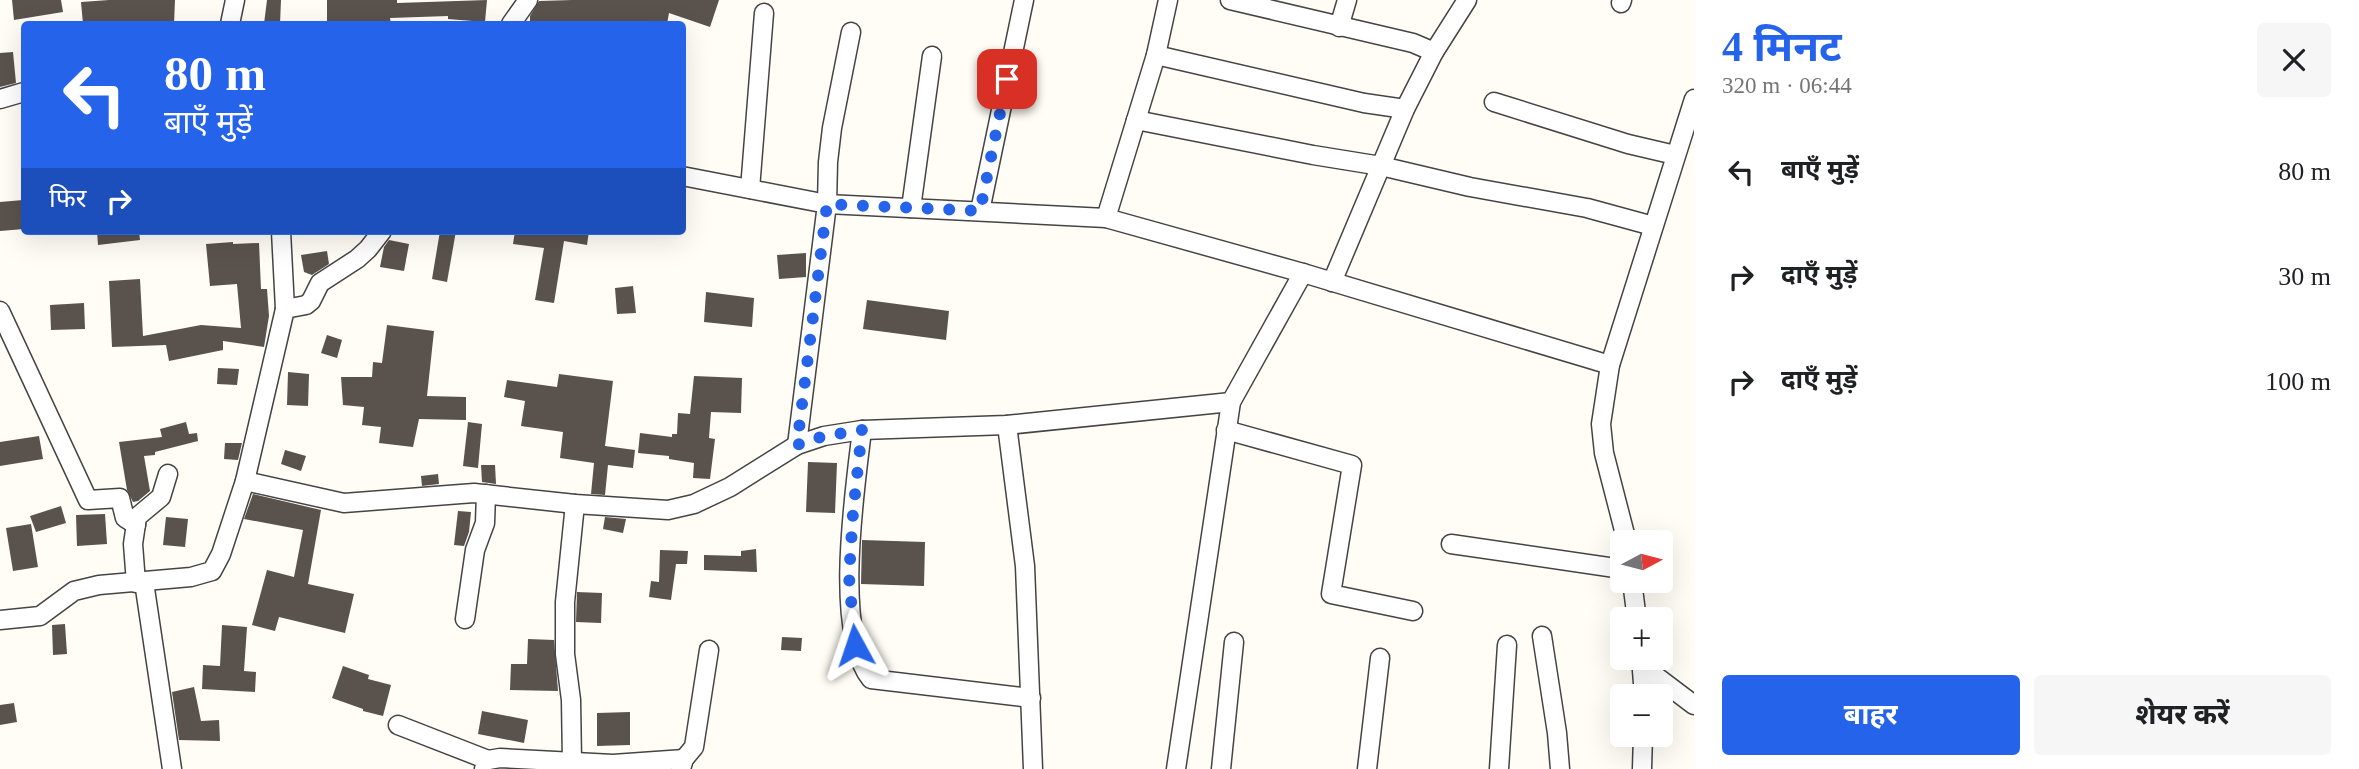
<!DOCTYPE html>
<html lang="hi">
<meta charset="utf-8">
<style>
:root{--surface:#fff;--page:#f6f6f6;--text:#202124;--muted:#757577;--accent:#2563eb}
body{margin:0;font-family:"Times New Roman","Noto Sans Devanagari",serif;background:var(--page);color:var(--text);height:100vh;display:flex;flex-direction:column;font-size:26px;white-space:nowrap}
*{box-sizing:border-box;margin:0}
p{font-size:23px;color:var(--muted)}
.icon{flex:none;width:38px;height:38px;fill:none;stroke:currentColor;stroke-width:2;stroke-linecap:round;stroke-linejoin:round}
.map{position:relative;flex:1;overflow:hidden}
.panel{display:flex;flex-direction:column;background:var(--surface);width:665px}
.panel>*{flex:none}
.banner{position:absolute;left:21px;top:21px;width:665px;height:214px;border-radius:7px;box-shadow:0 7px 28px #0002;background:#2563eb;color:#fff;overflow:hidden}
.needle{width:46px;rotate:83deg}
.controls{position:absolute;left:1610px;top:530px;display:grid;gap:14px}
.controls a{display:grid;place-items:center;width:63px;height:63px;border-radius:7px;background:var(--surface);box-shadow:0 7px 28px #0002;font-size:35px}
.pin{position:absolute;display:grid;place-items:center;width:60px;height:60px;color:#fff;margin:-30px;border-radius:14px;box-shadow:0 4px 10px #0006}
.me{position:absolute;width:77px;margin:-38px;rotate:355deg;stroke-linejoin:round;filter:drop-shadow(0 0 5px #0008)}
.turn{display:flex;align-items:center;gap:24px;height:147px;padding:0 28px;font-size:32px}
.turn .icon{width:91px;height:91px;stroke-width:2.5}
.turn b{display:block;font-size:49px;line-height:60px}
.then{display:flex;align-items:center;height:66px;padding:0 28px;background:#0003;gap:14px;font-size:26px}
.round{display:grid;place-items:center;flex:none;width:74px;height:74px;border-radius:7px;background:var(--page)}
.summary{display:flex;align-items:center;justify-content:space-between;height:119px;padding:0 28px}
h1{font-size:42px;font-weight:700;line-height:52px;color:var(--accent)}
.primary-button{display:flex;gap:14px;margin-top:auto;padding:14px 28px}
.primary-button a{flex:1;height:80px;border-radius:7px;background:var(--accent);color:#fff;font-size:28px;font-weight:700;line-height:80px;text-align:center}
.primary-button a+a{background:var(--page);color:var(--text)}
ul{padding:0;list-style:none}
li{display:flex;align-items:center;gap:21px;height:105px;padding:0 28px}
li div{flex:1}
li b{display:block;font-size:26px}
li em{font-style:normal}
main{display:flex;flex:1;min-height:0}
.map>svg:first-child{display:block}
.building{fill:#5a524d}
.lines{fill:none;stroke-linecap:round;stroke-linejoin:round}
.minor-casing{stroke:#444;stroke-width:21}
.minor{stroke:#fff;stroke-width:18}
.route{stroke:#2563eb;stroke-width:12;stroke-dasharray:0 21.6}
</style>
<main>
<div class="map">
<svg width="1694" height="769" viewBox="0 0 1694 769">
<rect width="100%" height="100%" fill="#fffdf5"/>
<g class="building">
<path d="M12 0H61L63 12 14 20Z"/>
<path d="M109 0H175L174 24H83L81 2Z"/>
<path d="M267 0H281L280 24H264Z"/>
<path d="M327 0H397V3L487 0 485 22 448 19V16L390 18 391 24H327Z"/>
<path d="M572 0H719L710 27 669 13 667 24H530V16L539 1Z"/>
<path d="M13 52 16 83 0 87V53Z"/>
<path d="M23 200 24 229 0 231V202Z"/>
<path d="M97 231H139L140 240 98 245Z"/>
<path d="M440 231H456L447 282 432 279Z"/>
<path d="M515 231H589L587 245 564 241 554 303 535 300 544 248 513 244Z"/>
<path d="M389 240 409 244 404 271 380 267 384 247Z"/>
<path d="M233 242V244L259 243 261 289H267L269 316 264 347 223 341V350L169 361 166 345 112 347 109 281 140 279 143 336 201 325 241 328 237 284 210 286 206 244Z"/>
<path d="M327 251 329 264 312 275 304 272 301 255Z"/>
<path d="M806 253V277L779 279 777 255Z"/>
<path d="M633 286 636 313 617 314 615 288Z"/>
<path d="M706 292 754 298 752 327 704 322Z"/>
<path d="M867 300 949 311 946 340 863 329Z"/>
<path d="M84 303 85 329 51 330 50 305Z"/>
<path d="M387 325 434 331 427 396 466 397V420L419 419 413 447 379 443 381 427 362 425 364 407 343 405 341 377H372L373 362 382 363Z"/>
<path d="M327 335 342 340 337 358 321 353Z"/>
<path d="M218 368 239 369 237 385 217 384Z"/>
<path d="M288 372 309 374 308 406 287 405Z"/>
<path d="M559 374 613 381 605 446 635 450 633 468 608 465 605 495 591 494 594 463 560 458 563 432 521 426 525 401 504 397 507 380 557 387Z"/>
<path d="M694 376 742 378 741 413 711 412 709 438 715 439 710 479 693 478 694 463 669 459V456L638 453 640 433 672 437V434H677L678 413 690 414Z"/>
<path d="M186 422 189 434 197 433 198 441 155 452V455L144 456 150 491 138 501 133 502 127 490 119 442 162 437 160 429Z"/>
<path d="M468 422 482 424 478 468 463 466Z"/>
<path d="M39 436 43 459 0 466V442Z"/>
<path d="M225 443H242L238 460 224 459Z"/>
<path d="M285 450 306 456 301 471 281 464Z"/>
<path d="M808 462 837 463 835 513 806 512Z"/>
<path d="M481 465H495L496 484 482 482Z"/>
<path d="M438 474 439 484 422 486 421 476Z"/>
<path d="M253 494 321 510 308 584 354 594 345 633 279 617 275 631 252 625 267 570 294 577 303 530 244 519Z"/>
<path d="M61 506 66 523 36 532 30 516Z"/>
<path d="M458 511 471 512 469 532 464 546 454 545Z"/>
<path d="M105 514 107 544 77 546 76 515Z"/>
<path d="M166 517 188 519 185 547 163 545Z"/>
<path d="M605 517 626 519 623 533 603 529Z"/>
<path d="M31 524 38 567 13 571 6 528Z"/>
<path d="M862 540 925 542 924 586 861 584Z"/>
<path d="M756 549 757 572 704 570V555L741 556V551Z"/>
<path d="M660 550 688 551 687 564H676L671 600 649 597 651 581 659 582Z"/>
<path d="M577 592 602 593 601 623 576 622Z"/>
<path d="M65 624 67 654 53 655 52 625Z"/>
<path d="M222 625 247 627 244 671 256 672 255 692 202 689 203 665 220 666Z"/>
<path d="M782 637 802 638 801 651 781 650Z"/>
<path d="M528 639 554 640 558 691 510 690 511 664H527Z"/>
<path d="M343 666 369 675 368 679 391 685 383 716 363 711V709L332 698Z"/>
<path d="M194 687 201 721 219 720 220 741 179 740 172 692Z"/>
<path d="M14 703 17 722 0 725V705Z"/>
<path d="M482 711 528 720 524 743 478 734Z"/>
<path d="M630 712V745L597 746V713Z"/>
</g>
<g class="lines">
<defs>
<g id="minor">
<path d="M1230 0 1413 43 1434 52"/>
<path d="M1621 3 1622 0"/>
<path d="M230 24 235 0"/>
<path d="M511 24 528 0"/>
<path d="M1339 27 1347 0"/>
<path d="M1156 55 1364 103 1405 109"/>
<path d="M0 99 24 92"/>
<path d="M1494 102 1628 144 1675 155"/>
<path d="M1136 120 1313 155 1381 166 1470 187 1587 208 1653 226"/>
<path d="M682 176 827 204 1106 218 1303 273 1610 365"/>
<path d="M750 189 764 13"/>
<path d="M911 208 932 56"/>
<path d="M980 211 1024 0"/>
<path d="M1106 218 1156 55 1168 0"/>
<path d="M281 231 285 309"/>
<path d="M1332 282 1405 109 1434 52 1467 0"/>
<path d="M0 311 88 500 120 498 125 518 136 525"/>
<path d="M1007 425 1025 566 1033 769"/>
<path d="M862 430C855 489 833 633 871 679L1031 698"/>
<path d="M1226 430 1352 465 1331 594 1413 611"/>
<path d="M797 445 827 204 828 162 832 128 851 32"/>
<path d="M245 481 344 503 474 493 575 504 668 510 694 504 730 487 797 445 824 436 862 430 1007 425 1231 402"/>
<path d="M1627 542 1604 453 1601 424 1610 365 1694 99"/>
<path d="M1451 544 1622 569"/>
<path d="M1632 581 1637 620"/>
<path d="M144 582 172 769"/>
<path d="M136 583 133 544 137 517 161 497 168 474"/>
<path d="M465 619 475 550 485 523 486 494"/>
<path d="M0 620 40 616 74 591 99 585 191 577 212 571 221 554 245 481 285 309 306 305 311 301 320 283 357 259 368 249 382 231"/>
<path d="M1542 636 1557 733 1560 769"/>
<path d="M1641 658 1644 696"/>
<path d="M1641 665 1694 705"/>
<path d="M398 725 488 760"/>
<path d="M572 762 571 700 565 654V602L575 504"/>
<path d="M484 769 488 760 500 758 613 764 684 759"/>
<path d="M681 769 684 759 694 747 709 650"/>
<path d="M1176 769 1231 402 1303 273"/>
<path d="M1221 769 1234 642"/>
<path d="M1367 769 1380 658"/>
<path d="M1499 769 1507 645"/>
<path d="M1642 769 1643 735"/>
</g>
</defs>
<use href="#minor" class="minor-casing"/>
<use href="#minor" class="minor"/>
</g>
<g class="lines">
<path class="route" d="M855 645 849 577 853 513 862 430 824 436 797 445 827 204 980 211 1007 79"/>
</g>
</svg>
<div class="controls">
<a><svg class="needle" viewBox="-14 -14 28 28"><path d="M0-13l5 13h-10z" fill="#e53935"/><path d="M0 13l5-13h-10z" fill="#757577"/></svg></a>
<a>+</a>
<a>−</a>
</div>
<div class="pin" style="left:1007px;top:79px;background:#d93025"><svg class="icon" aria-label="arrive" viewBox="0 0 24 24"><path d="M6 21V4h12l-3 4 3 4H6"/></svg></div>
<svg class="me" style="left:855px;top:645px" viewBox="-20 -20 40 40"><path d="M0-17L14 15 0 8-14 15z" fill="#2563eb" stroke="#fff" stroke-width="4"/></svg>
<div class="banner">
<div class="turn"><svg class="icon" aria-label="left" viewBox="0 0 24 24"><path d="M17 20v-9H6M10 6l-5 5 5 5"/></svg><div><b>80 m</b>बाएँ मुड़ें</div></div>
<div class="then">फिर<svg class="icon" aria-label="right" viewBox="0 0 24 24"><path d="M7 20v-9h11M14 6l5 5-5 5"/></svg></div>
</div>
</div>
<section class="panel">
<div class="summary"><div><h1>4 मिनट</h1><p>320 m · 06:44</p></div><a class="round"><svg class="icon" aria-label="close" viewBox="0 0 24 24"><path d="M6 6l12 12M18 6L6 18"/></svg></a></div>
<ul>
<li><svg class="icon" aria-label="left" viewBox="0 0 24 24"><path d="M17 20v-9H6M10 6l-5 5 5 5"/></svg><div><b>बाएँ मुड़ें</b></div><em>80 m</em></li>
<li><svg class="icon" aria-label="right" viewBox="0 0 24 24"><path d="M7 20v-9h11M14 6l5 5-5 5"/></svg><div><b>दाएँ मुड़ें</b></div><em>30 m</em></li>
<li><svg class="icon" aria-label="right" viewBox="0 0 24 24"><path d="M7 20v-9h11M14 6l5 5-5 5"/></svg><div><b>दाएँ मुड़ें</b></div><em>100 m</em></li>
</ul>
<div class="primary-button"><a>बाहर</a><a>शेयर करें</a></div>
</section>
</main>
